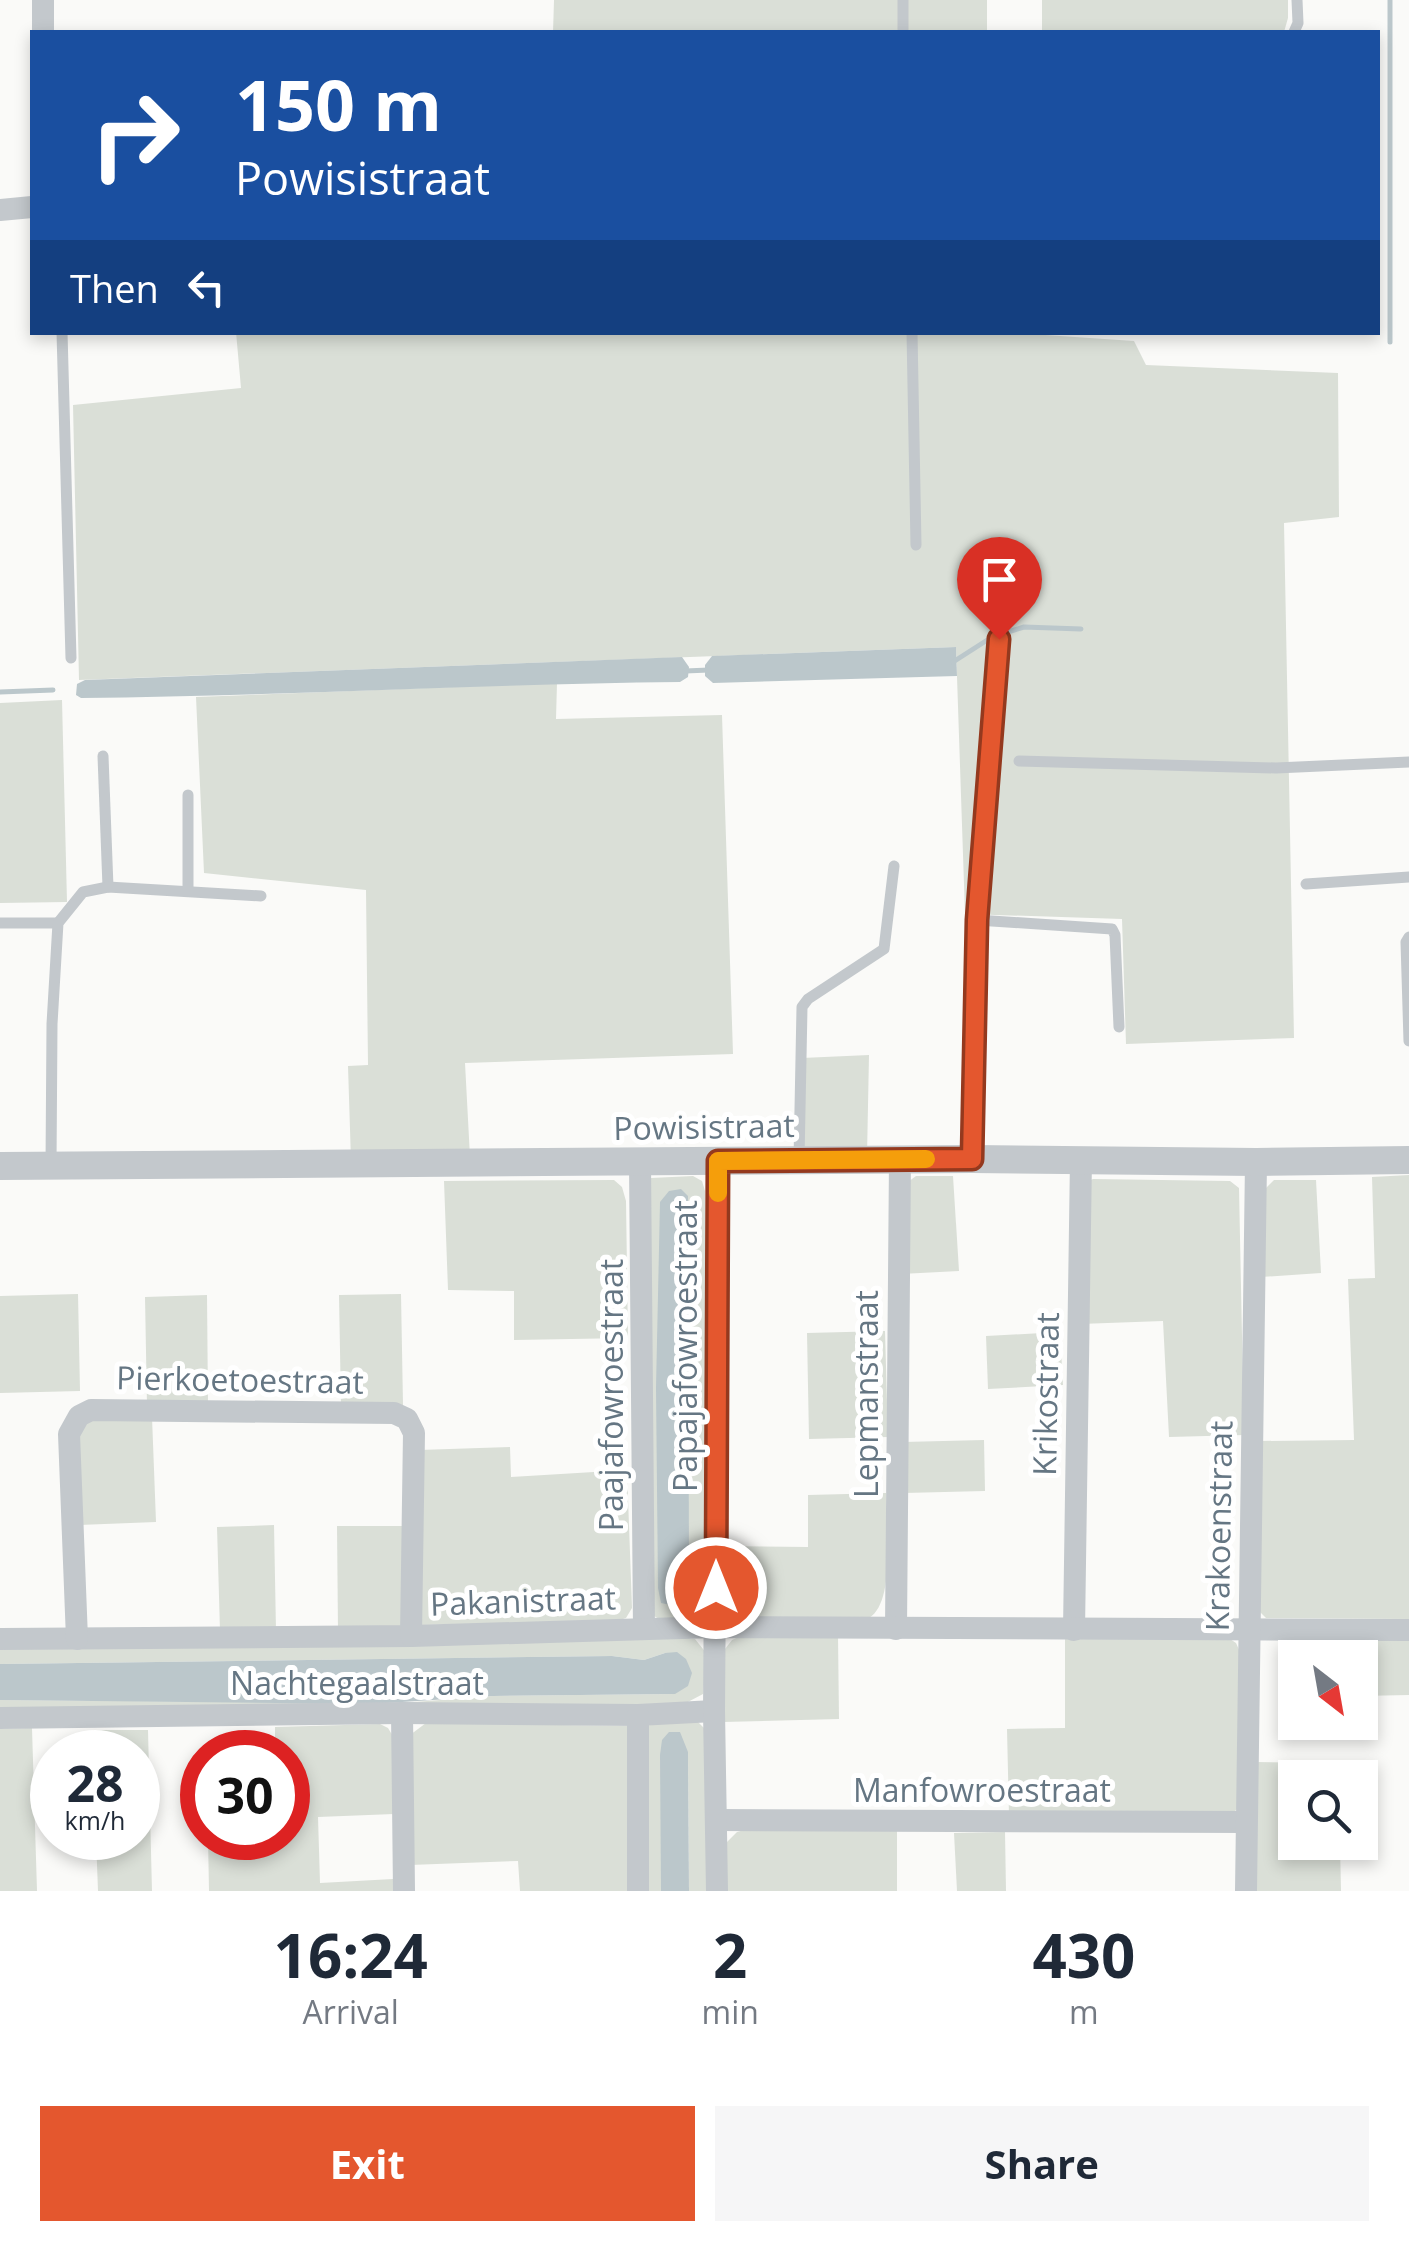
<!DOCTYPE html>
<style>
:root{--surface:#fff;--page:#f6f6f7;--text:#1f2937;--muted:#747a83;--accent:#e4572e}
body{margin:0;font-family:"Open Sans",sans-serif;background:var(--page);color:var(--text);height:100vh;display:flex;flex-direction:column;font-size:38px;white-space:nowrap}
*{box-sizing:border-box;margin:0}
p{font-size:32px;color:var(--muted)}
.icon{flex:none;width:55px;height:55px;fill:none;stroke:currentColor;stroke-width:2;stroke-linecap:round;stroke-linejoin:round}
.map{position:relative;height:1891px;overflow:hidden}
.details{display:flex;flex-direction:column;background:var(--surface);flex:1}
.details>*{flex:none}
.banner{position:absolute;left:30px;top:30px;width:1350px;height:305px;border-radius:0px;box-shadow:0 5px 15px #0003;background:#1a4fa0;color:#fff;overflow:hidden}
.needle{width:65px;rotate:149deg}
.buttons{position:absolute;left:1278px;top:1640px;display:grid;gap:20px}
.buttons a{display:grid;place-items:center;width:100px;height:100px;border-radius:0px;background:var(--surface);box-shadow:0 5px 15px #0003;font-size:50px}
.speed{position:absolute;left:30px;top:1730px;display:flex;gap:20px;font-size:50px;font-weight:700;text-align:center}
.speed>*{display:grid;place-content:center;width:130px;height:130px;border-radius:50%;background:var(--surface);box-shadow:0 5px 15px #0003;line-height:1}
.speed small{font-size:25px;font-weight:400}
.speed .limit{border:15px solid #d22;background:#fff;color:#111}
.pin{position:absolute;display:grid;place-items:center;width:85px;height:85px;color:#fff;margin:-102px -42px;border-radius:50% 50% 50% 0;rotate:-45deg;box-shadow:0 0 10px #0007}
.pin .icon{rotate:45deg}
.me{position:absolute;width:110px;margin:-55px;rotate:0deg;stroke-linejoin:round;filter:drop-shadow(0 0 8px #0008)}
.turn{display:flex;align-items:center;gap:35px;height:210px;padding:0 40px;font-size:45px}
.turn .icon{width:130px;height:130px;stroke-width:2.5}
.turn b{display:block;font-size:70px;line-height:85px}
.then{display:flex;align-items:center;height:95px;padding:0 40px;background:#0003;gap:20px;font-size:38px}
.eta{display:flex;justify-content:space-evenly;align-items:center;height:170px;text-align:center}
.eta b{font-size:60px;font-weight:700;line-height:70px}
.primary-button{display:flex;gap:20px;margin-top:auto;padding:20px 40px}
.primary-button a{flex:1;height:115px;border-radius:0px;background:var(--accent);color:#fff;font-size:40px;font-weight:700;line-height:115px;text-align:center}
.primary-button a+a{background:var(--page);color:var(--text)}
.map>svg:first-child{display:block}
.green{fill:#dadfd7}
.water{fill:#bbc7cb}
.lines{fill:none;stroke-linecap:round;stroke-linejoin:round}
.stream{stroke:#bbc7cb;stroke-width:5}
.service{stroke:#c3c8cc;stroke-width:11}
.minor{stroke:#c3c8cc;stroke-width:22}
.tertiary{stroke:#c3c8cc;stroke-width:28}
.route-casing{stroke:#94391e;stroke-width:25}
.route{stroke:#e4572e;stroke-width:18}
.slow{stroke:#f59e0b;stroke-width:18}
.labels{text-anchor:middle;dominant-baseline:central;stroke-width:10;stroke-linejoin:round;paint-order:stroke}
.street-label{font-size:32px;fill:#657683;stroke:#fff}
</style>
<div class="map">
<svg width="1409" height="1891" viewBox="0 0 1409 1891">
<rect width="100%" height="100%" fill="#fafaf8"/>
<g class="green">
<path d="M554 0H987V32H553Z"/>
<path d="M1042 0H1288V18L1284 32H1042Z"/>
<path d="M236 332H1000L1134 341 1146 365 1338 373 1339 517 1284 523 1294 1038 1126 1044 1122 919 965 914 956 647 79 680 73 405 241 388Z"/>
<path d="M557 683 556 719 722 715 733 1054 465 1063 470 1157 351 1161 348 1066 368 1065 366 890 204 873 196 697Z"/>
<path d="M62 700 67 902 0 903V703Z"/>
<path d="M869 1055 867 1156 802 1151V1058Z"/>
<path d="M1409 1175V1619L1266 1618 1258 1610 1260 1441 1354 1440 1348 1279 1375 1278 1372 1177Z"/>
<path d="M693 1176 702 1181 705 1191 707 1601 703 1614 696 1622 661 1620 654 1616 645 1184 651 1178Z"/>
<path d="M916 1176H953L959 1271 901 1274 908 1182Z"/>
<path d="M1093 1179 1230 1181 1239 1188 1244 1435 1169 1437 1163 1321 1080 1324 1084 1183Z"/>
<path d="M614 1180 622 1187 626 1201 628 1338 514 1340V1291L448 1290 444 1181Z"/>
<path d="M1274 1180H1316L1321 1273 1261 1277 1266 1188Z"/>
<path d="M78 1294 80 1391 0 1393V1296Z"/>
<path d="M401 1294 403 1405 341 1406 339 1295Z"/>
<path d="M207 1295 208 1404 147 1406 145 1297Z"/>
<path d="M885 1331 888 1437 809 1439 807 1333Z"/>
<path d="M1060 1332 1063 1385 988 1389 986 1336Z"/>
<path d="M152 1417 156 1522 79 1525V1430L93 1418Z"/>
<path d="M984 1440 985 1491 904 1493 903 1442Z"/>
<path d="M510 1447 511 1477 627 1470 632 1608 626 1618 617 1621 422 1625 419 1450Z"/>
<path d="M886 1493C886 1524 896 1602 869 1618H739L729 1615 723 1607 721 1546 808 1547V1495Z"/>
<path d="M274 1525 276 1631H220L217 1527Z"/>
<path d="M337 1526H407L404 1627 338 1632Z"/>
<path d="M743 1635 838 1636 839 1719 723 1722 725 1649 732 1640Z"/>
<path d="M1227 1637 1236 1643 1240 1652 1239 1806 1233 1814 1009 1816 1007 1729 1065 1728V1638Z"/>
<path d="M1350 1637H1409V1695L1360 1696V1658H1350Z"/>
<path d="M684 1638 695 1639 707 1654 703 1694 684 1704 0 1711V1700L401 1703 493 1696 675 1694 665 1653 644 1660 612 1656 0 1664V1648Z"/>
<path d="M656 1720 698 1722 704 1728 707 1891H689L688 1752 662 1740 661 1891H643L647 1727Z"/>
<path d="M426 1723 630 1726V1891H520L518 1861 410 1865V1735Z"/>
<path d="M380 1724 388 1728 394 1738V1814L318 1817 320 1883 393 1879V1891H209L208 1838H288V1752H275V1727Z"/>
<path d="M32 1728 37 1891H0V1729Z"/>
<path d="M93 1730H148L152 1891H98L96 1838H138V1752H94Z"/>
<path d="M1256 1762 1339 1763 1340 1777 1295 1778V1842L1340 1843 1341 1891H1255Z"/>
<path d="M897 1828V1891H723V1846L737 1832 748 1829Z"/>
<path d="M1005 1832 1006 1891H957L954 1833Z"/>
</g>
<g class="water">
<path d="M956 647 957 676 713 683 705 676V665L712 656Z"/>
<path d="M682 657 689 667 688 677 680 682C480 684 281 696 81 698L76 695 77 684 85 680Z"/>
<path d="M681 1189 688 1196 689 1585 687 1599 680 1607 661 1603 658 1588 656 1388 660 1202 669 1191Z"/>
<path d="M677 1652 686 1659 692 1673 688 1686 675 1694 493 1696 372 1704 0 1700V1664L612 1656 644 1660 665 1653Z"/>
<path d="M669 1732H680L688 1752 689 1891H661L660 1755 662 1740Z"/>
</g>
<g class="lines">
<g class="stream">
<path d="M1390 0V342"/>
<path d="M953 662 992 637 1024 627 1081 629"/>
<path d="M685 671 709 670"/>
<path d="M0 692 53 690"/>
</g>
<g class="service">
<path d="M903 0V32"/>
<path d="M1294 32 1298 23 1297 0"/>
<path d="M62 332 71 658"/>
<path d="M912 332 916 545"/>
<path d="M103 756 108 887"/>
<path d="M1019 761 1276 768 1409 762"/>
<path d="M1306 884 1409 877"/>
<path d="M188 890V795"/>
<path d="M977 920 999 639"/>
<path d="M0 923H58"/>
<path d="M1409 937 1406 942 1409 1041"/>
<path d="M972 1159 977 920 1112 929 1115 935 1119 1027"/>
<path d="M799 1160 802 1007 808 999 884 949 894 866"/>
<path d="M51 1165 52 1024 58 923 83 892 108 887 261 896"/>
</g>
<g class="minor">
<path d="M43 0V32"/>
<path d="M0 210 32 207"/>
<path d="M640 1162 644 1629"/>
<path d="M896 1629 900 1159"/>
<path d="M1074 1630 1081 1159"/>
<path d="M0 1639 411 1636 716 1627 1409 1630"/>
<path d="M77 1639 69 1434 79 1416 91 1410 394 1413 407 1419 414 1433 411 1636"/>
<path d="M402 1713 404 1891"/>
<path d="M0 1718 402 1713 638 1715 714 1711"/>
<path d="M717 1820 1246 1822"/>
<path d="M638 1891V1715"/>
<path d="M717 1891 714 1711 718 1161"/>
<path d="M1246 1891 1256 1162"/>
</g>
<path class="tertiary" d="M0 1166 972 1159 1256 1162 1409 1160"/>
</g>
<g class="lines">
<defs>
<path id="route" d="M716 1588 718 1161 972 1159 977 920 999 639"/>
</defs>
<use href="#route" class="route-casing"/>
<use href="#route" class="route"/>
<path class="slow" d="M718 1193V1161L926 1159"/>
</g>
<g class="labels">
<g class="street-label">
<text transform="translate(704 1126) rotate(-1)">Powisistraat</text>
<text transform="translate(684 1346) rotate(-90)">Papajafowroestraat</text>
<text transform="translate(240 1379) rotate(1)">Pierkoetoestraat</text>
<text transform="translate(865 1394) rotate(-90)">Lepmanstraat</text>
<text transform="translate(1045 1394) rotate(-89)">Krikostraat</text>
<text transform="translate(610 1395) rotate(-90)">Paajafowroestraat</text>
<text transform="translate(1218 1526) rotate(-89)">Krakoenstraat</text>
<text transform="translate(523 1600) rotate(-2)">Pakanistraat</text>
<text x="357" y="1682">Nachtegaalstraat</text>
<text x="982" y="1789">Manfowroestraat</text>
</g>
</g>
</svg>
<div class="buttons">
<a><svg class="needle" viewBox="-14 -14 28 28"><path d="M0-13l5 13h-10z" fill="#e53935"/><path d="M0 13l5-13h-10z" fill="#747a83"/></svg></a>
<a><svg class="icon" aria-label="search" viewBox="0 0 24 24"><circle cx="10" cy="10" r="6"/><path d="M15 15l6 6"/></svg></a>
</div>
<div class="speed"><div>28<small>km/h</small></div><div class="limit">30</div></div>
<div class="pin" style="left:999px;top:639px;background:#d93025"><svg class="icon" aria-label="arrive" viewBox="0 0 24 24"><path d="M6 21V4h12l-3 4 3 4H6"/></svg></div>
<svg class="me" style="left:716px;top:1588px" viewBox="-20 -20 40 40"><circle r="17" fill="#e4572e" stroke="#fff" stroke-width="3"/><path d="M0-11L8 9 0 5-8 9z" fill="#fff"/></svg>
<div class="banner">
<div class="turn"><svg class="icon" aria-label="right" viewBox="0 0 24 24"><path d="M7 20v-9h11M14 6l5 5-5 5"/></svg><div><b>150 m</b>Powisistraat</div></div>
<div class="then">Then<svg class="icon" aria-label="left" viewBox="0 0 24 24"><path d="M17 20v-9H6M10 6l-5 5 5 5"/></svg></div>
</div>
</div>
<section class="details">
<div class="eta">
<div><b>16:24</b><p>Arrival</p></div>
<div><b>2</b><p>min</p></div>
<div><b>430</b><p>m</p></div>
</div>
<div class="primary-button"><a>Exit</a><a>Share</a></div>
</section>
